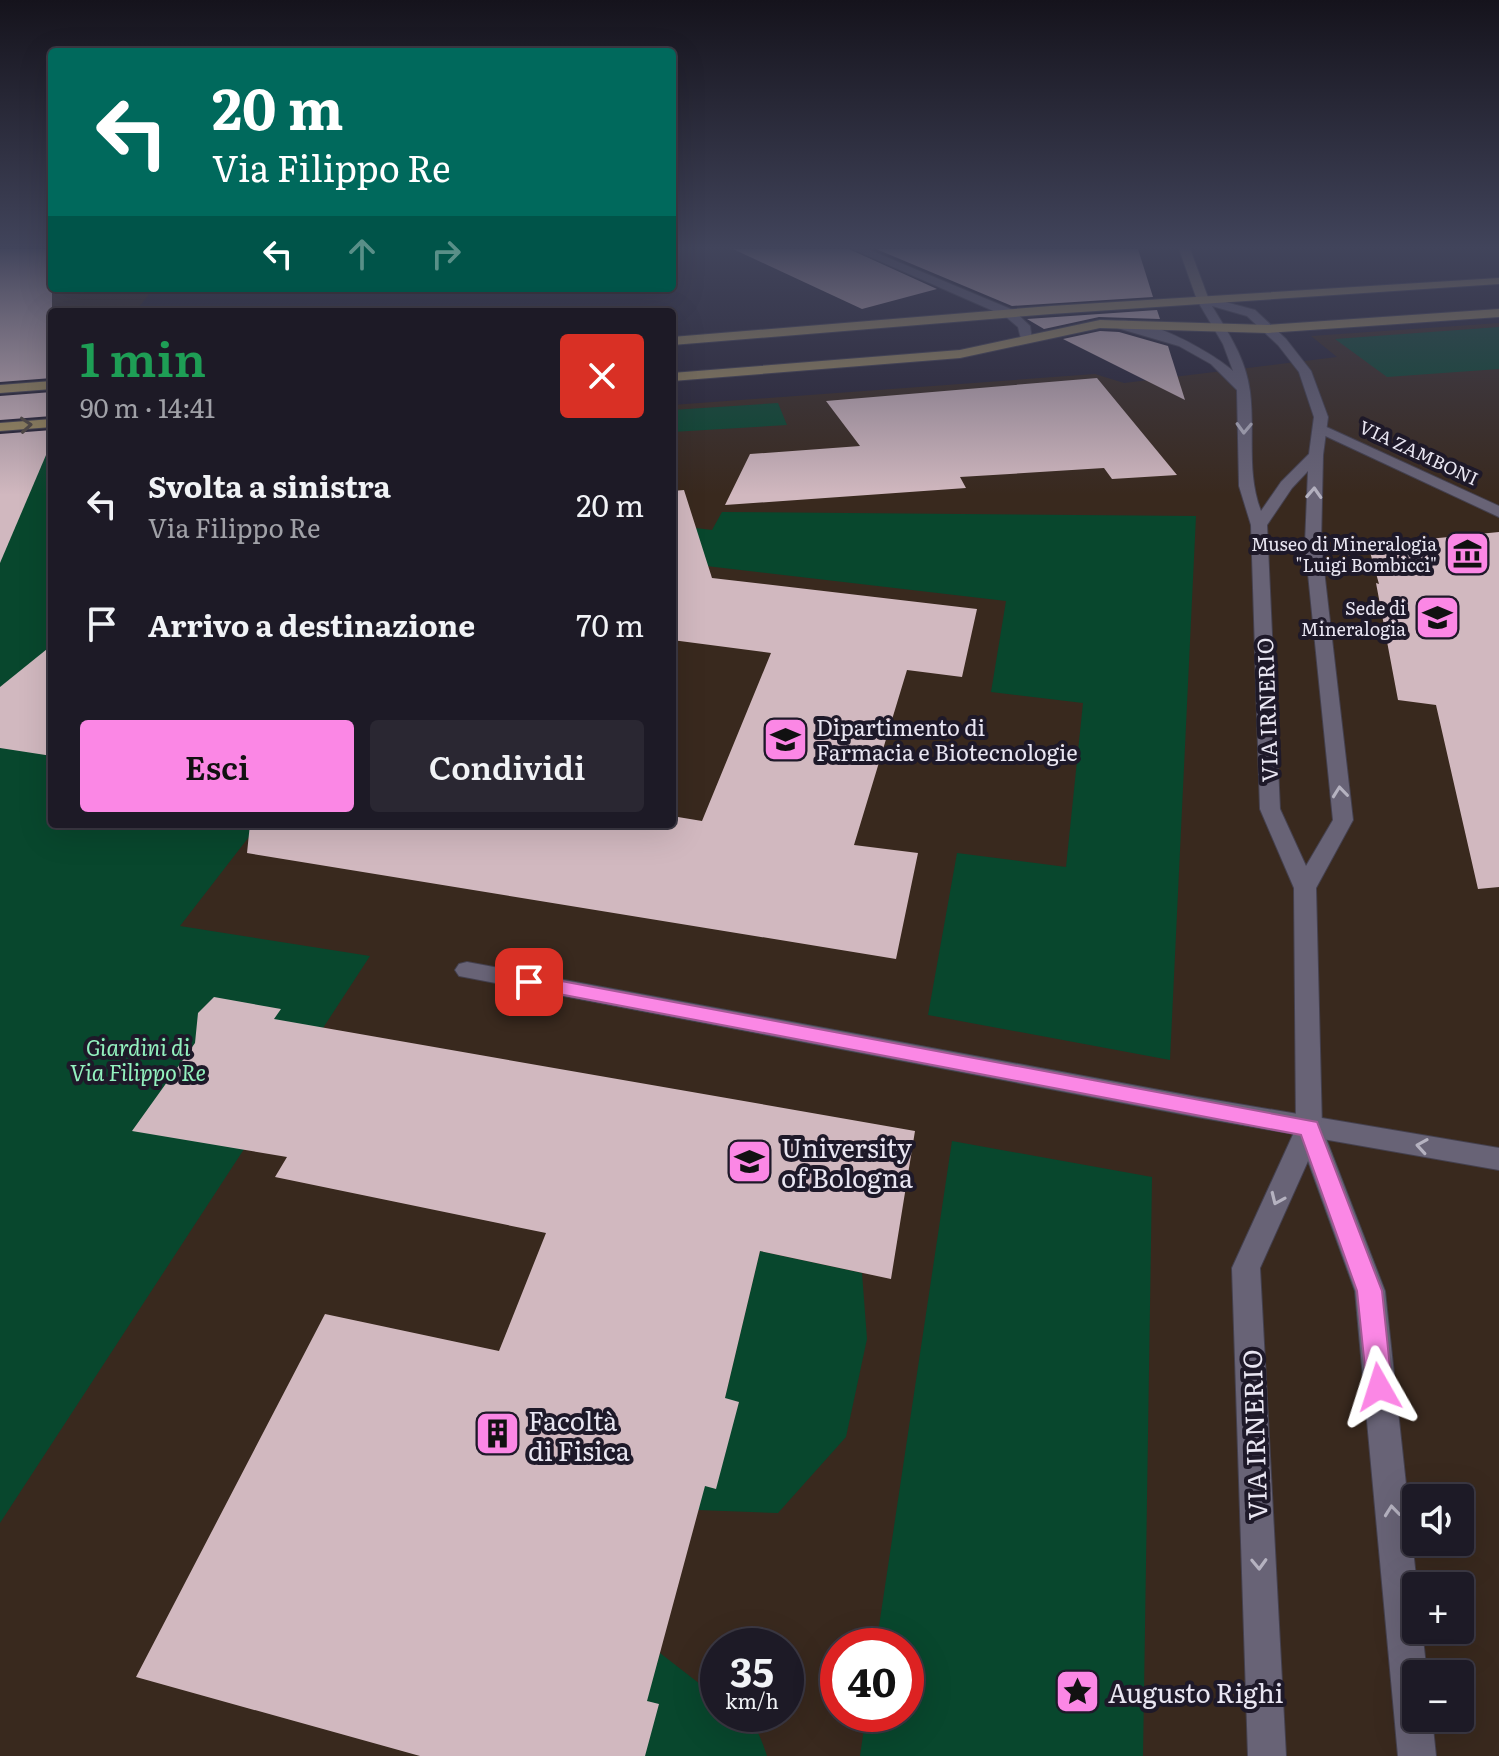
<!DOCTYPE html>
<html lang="it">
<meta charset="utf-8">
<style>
:root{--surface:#1d1a26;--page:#2a2732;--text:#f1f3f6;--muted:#a0a1a7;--line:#3b3843;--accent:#fb87e5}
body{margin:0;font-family:Literata,serif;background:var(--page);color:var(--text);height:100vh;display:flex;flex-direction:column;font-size:30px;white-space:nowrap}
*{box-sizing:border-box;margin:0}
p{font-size:26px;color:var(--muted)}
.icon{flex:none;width:44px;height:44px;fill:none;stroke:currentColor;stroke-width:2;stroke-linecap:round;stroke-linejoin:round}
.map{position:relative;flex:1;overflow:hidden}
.side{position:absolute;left:48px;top:308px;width:628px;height:520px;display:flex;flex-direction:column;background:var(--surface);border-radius:8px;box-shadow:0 8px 32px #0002,0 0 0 2px var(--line)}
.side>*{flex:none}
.hud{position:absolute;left:48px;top:48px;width:628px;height:244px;border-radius:8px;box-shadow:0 8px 32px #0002,0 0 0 2px var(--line);background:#00695c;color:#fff;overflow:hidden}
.tools{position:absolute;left:1402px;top:1484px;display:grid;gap:16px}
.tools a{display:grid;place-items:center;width:72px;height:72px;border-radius:8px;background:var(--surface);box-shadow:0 8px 32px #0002,0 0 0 2px var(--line);font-size:40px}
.speed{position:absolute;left:700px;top:1628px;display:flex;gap:16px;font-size:40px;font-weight:700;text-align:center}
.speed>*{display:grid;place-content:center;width:104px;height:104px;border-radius:50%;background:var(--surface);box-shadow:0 8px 32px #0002,0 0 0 2px var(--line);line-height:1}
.speed small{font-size:20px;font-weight:400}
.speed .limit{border:12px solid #d22;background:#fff;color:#111}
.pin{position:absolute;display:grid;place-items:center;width:68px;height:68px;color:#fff;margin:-34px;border-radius:16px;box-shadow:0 4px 12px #0006}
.me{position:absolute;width:88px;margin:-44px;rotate:354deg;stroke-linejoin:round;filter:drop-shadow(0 0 6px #0008)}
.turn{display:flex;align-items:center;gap:28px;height:168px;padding:0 32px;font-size:36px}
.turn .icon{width:104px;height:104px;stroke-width:2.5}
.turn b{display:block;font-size:56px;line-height:68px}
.lanes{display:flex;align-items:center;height:76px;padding:0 32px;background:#0003;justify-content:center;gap:40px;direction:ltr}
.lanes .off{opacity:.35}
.round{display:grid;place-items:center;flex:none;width:84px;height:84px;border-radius:8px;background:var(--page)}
.head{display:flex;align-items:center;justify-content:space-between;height:136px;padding:0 32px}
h1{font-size:48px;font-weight:600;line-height:60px;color:#1e9e55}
.button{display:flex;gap:16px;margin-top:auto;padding:16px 32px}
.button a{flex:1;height:92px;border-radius:8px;background:var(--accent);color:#111;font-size:32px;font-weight:600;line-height:92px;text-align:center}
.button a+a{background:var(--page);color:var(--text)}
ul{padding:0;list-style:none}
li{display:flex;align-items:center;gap:24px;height:120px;padding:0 32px}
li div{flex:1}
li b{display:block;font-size:30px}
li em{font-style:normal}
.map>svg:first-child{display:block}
.education{fill:#39291e;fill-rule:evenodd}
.green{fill:#08472d}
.building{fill:#d1b8bf}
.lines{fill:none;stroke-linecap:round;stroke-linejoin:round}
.minor-casing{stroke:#44404e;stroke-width:2}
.tertiary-casing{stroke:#44404e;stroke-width:2}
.secondary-casing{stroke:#44404e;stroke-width:2}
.primary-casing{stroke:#44404e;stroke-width:2}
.minor{fill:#686376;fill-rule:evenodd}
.tertiary{fill:#686376;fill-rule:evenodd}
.secondary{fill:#84796b;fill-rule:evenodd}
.primary{fill:#a18e5f;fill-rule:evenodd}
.oneway{stroke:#52483f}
.oneway2{stroke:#b5b2c0}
.route{fill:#fb87e5;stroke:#a35895;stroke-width:2}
.labels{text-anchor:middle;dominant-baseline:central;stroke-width:8;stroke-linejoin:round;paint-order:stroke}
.far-street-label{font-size:18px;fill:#e9e6f2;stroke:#1e1929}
.far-poi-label{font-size:18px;fill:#e9e6f2;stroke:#1e1929;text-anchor:end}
.street-label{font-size:22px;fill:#e9e6f2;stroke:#1e1929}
.poi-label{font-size:22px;fill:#e9e6f2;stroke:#1e1929;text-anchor:start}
.park-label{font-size:22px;font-style:italic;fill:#93f2bf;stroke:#1e1929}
.near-poi-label{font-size:26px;fill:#e9e6f2;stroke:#1e1929;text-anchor:start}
.near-street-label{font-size:26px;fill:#e9e6f2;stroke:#1e1929}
</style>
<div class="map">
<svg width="1499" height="1756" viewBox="0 0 1499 1756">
<rect width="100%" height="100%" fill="#272233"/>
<g class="education">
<path d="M52 288H154L135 312H52Z"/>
<path d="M1499 323V1756H0V457L52 824H672V405L1095 374 1124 383 1337 357 1311 336ZM1416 1498H1460V1542H1416ZM1416 1586H1460V1630H1416ZM718 1646H786V1714H718ZM838 1646H906V1714H838ZM1416 1674H1460V1718H1416Z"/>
</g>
<g class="green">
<path d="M1499 327V369L1387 377 1335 339Z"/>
<path d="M778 403 787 425 672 432V410Z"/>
<path d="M52 451V824H259L180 926 370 956 0 1523V454Z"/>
<path d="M722 512 1196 516 1170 1060 928 1015 957 853 1066 867 1083 703 991 692 1006 601 672 562V525L712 530Z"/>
<path d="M952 1141 1152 1177 1143 1756H860L866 1714H906V1646H876Z"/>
<path d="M760 1251 862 1273 867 1339 846 1437 778 1513 698 1510Z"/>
<path d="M660 1653 718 1698V1714C752 1714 757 1726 767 1756H630Z"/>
</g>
<g class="building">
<path d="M0 249H52V378L0 382Z"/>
<path d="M733 249H849L937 289 862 309Z"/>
<path d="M876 249H1138L1153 297 1012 306Z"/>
<path d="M1157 310 1160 319 1099 317 1044 329 1027 319Z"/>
<path d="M1100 331 1119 332 1168 346 1185 400 1063 339Z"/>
<path d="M1097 378 1177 475 1112 479 1104 468 960 477 966 488 725 505 750 454 860 446 826 401Z"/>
<path d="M52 392V416L0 420V396Z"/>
<path d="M52 430V441L0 563V434Z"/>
<path d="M684 490 712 578 977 609 962 677 907 670 854 845 918 853 896 959 247 853 250 824H672V816L702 821 771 653 672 640V491Z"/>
<path d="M1499 532V887L1478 889 1436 705 1398 700 1376 583 1379 584 1368 545Z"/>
<path d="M52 645V756L0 748V687Z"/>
<path d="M214 997 281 1009 274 1019 915 1131 891 1279 760 1251 725 1398 739 1402 716 1489 705 1486 647 1701 659 1704 645 1756H420L136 1677 325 1314 499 1351 546 1233 275 1177 287 1157 132 1131 195 1043 198 1013Z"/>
</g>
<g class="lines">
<defs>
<g id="minor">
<path d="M1322 425 1499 506V517L1317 432 1315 429Z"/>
<path d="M467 962 1197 1097 1499 1148V1170L1197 1117 459 976 455 970 459 964Z"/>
</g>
<g id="tertiary">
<path d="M852 249H867L1013 310 1030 326 1032 340 1022 343 1018 327 1005 316Z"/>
<path d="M1203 296 1255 310 1286 339 1311 371 1328 417 1323 455 1321 544 1353 820 1316 888 1322 1128 1385 1291 1417 1586 1416 1630H1422L1427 1674H1416V1718H1432L1436 1756H1398L1355 1291 1308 1161 1260 1268 1286 1756H1248L1232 1268 1296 1128 1294 888 1260 809 1251 525 1239 486 1237 390 1211 364 1179 346 1107 325C1133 307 1212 352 1233 371L1223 344 1197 300ZM1212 306 1247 316 1278 345 1299 372 1314 417 1309 454 1281 482 1261 511C1246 473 1255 431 1250 392 1246 359 1229 334 1212 306ZM1308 471 1305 544 1333 820 1306 866 1280 809 1267 525 1292 488Z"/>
</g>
<path id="secondary" d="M1179 249H1190L1209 300 1207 302 1197 300Z"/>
<g id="primary">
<path d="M1499 278V284L1051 314 672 345V337L1051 306Z"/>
<path d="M1499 309V317L1268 333 1100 328 960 358 672 381V373L960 350 1100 320 1268 325Z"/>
<path d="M52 381V389L0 393V385Z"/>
<path d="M52 419V427L0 431V423Z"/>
</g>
</defs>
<use href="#minor" class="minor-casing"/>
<use href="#tertiary" class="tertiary-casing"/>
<use href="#secondary" class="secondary-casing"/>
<use href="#primary" class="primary-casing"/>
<use href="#minor" class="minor"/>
<use href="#tertiary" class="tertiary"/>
<use href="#secondary" class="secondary"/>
<use href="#primary" class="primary"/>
</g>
<defs><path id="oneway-chevron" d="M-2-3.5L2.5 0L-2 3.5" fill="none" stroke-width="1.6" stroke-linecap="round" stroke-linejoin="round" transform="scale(2)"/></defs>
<use class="oneway" href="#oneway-chevron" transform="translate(26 425) rotate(-4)"/>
<g class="oneway2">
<use href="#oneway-chevron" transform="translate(1244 428) rotate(92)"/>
<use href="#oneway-chevron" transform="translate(1314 493) rotate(-87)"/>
<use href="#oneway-chevron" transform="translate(1340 792) rotate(-96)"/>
<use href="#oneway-chevron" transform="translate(1422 1146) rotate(-171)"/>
<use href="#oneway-chevron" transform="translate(1277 1199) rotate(114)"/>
<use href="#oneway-chevron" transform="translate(1392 1511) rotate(-96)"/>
<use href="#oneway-chevron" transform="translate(1259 1564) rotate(88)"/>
</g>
<linearGradient id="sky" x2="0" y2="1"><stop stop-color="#15131c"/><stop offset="0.5" stop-color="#41445b"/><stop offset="1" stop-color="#41445b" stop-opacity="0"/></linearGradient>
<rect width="1499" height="495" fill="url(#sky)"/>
<path class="route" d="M529 975 1317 1122 1382 1291 1392 1387 1388 1396 1379 1399 1370 1396 1367 1387 1357 1291 1301 1135 522 987 519 982Z"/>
<defs>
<symbol id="museum-square" viewBox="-11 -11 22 22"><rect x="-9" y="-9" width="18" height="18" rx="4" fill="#fb87e5" stroke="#1e1929"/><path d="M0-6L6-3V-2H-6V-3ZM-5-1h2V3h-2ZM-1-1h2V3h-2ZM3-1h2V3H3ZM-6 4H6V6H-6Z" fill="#111"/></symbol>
<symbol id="university-square" viewBox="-11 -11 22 22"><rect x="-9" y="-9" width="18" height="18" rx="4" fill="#fb87e5" stroke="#1e1929"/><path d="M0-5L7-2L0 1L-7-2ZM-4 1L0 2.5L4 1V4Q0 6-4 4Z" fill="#111"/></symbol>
<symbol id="building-square" viewBox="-11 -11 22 22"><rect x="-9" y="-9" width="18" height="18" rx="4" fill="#fb87e5" stroke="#1e1929"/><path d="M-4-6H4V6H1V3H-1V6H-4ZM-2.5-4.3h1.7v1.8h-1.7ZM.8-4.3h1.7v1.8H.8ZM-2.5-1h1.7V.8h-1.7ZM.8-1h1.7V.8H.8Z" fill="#111"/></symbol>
<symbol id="sight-square" viewBox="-11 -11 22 22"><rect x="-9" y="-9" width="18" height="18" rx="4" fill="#fb87e5" stroke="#1e1929"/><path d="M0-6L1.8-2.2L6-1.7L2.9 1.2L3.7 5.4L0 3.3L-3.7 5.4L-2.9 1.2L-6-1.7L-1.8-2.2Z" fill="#111"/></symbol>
</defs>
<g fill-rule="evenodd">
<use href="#museum-square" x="1442" y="528" width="51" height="51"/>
<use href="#university-square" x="1412" y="592" width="51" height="51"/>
<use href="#university-square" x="760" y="714" width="51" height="51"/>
<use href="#university-square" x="724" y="1136" width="51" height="51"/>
<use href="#building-square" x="472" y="1408" width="51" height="51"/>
<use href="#sight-square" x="1052" y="1666" width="51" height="51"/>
</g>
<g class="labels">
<g class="far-street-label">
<text transform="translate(1419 452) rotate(25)">VIA ZAMBONI</text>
</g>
<g class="far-poi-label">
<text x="1437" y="543">Museo di Mineralogia<tspan x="1437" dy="21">"Luigi Bombicci"</tspan></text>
<text x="1406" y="607">Sede di<tspan x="1406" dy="21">Mineralogia</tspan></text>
</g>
<g class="street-label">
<text transform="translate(1266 710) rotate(-92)">VIA IRNERIO</text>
</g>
<g class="poi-label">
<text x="816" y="726">Dipartimento di<tspan x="816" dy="25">Farmacia e Biotecnologie</tspan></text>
</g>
<g class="park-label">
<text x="138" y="1046">Giardini di<tspan x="138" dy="25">Via Filippo Re</tspan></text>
</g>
<g class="near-poi-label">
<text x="781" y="1146">University<tspan x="781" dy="30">of Bologna</tspan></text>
<text x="528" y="1419">Facoltà<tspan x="528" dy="30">di Fisica</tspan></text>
<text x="1108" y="1691">Augusto Righi</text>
</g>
<g class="near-street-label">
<text transform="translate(1253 1435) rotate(-92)">VIA IRNERIO</text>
</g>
</g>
</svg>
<div class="tools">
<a><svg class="icon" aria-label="sound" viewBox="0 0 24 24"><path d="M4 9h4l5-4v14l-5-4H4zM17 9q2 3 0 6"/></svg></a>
<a>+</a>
<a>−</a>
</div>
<div class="speed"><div>35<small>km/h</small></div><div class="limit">40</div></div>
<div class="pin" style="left:529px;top:982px;background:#d93025"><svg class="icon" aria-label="arrive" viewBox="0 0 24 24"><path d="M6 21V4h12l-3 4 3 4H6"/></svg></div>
<svg class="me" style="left:1379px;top:1387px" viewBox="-20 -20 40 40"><path d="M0-17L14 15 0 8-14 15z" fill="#fb87e5" stroke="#fff" stroke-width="4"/></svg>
<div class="hud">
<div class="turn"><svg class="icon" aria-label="left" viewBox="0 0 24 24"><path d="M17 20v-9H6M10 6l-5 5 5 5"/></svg><div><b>20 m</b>Via Filippo Re</div></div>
<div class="lanes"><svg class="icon" aria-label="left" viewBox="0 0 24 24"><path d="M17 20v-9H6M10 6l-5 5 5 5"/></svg><svg class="icon off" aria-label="ahead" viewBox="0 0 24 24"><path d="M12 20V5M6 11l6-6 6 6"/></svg><svg class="icon off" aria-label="right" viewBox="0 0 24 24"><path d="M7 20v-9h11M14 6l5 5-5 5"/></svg></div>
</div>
<section class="side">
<div class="head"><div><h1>1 min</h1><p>90 m · 14:41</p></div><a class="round" style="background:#d93025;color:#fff"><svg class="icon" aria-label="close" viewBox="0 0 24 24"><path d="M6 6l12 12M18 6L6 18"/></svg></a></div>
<ul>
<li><svg class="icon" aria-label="left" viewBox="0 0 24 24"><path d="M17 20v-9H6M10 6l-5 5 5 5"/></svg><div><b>Svolta a sinistra</b><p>Via Filippo Re</p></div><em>20 m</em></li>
<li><svg class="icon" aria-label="arrive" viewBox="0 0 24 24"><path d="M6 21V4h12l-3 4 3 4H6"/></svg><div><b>Arrivo a destinazione</b></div><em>70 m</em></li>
</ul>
<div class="button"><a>Esci</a><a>Condividi</a></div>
</section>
</div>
